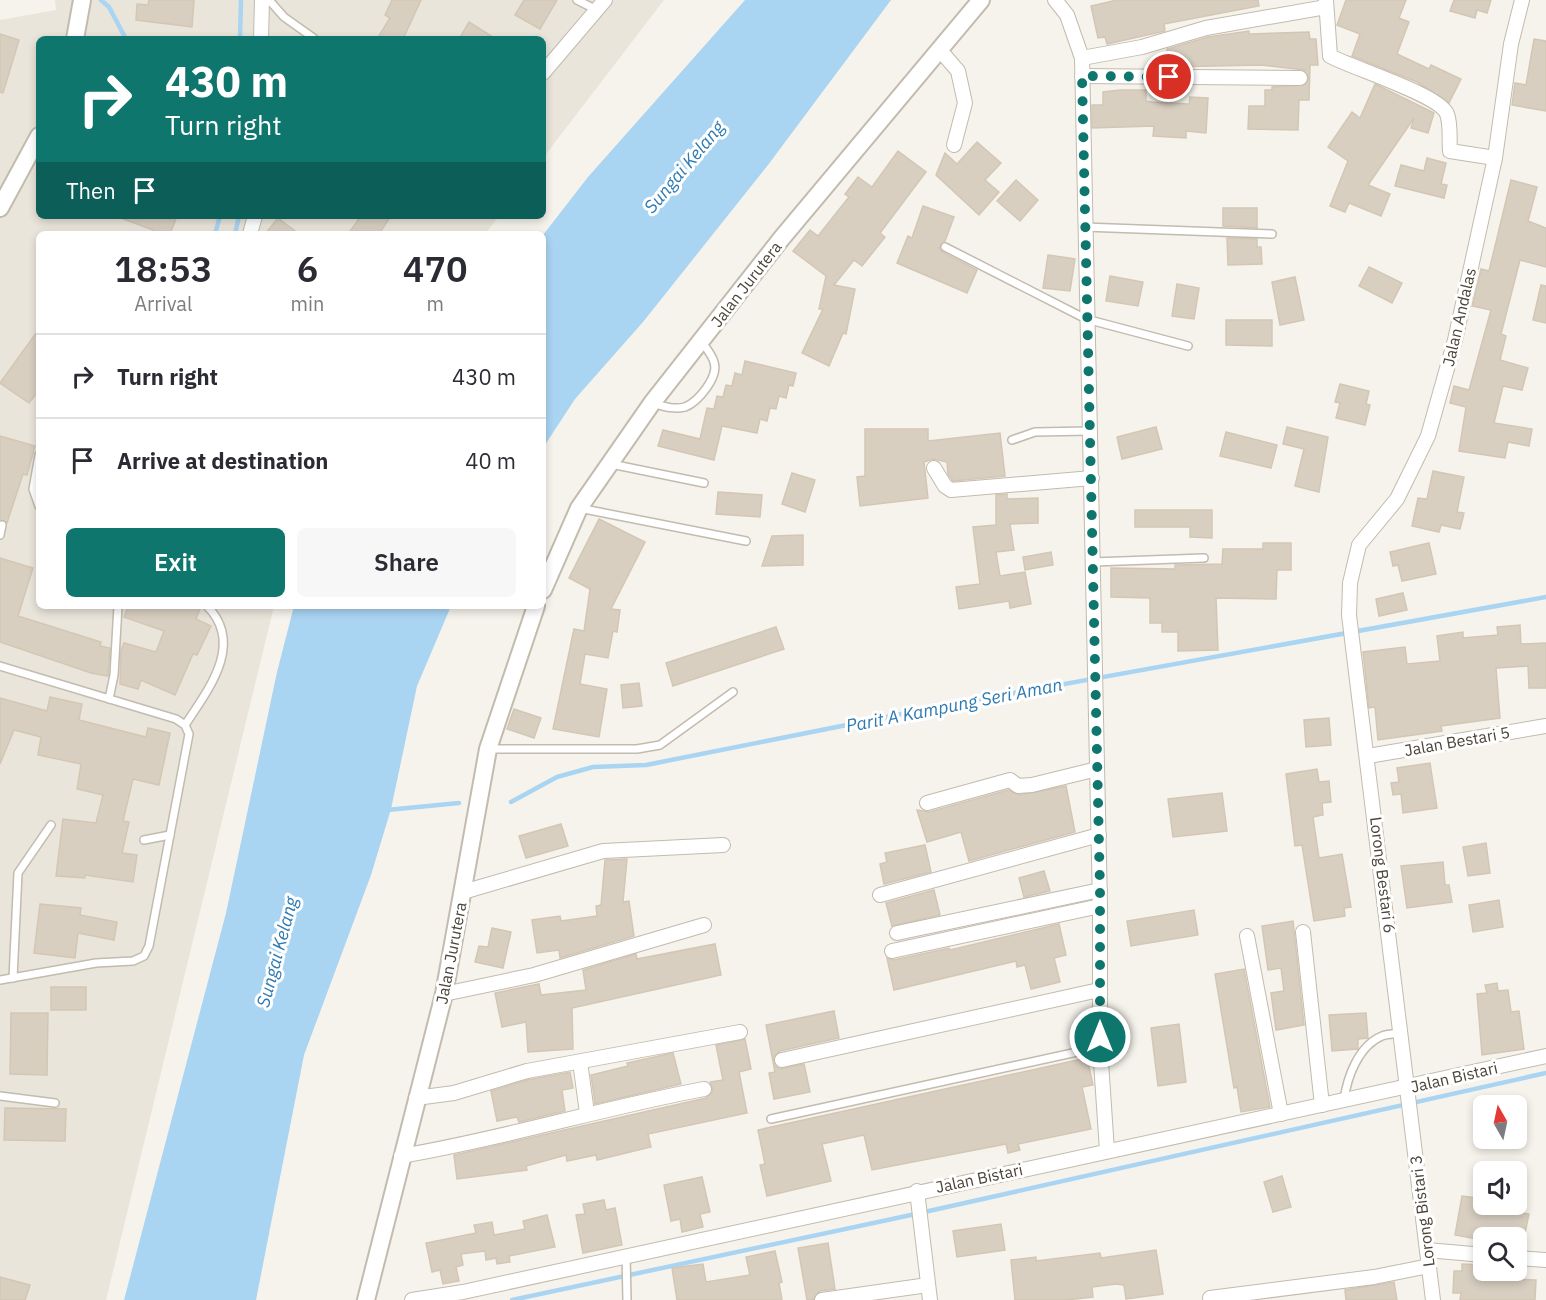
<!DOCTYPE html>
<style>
:root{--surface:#fff;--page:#f7f7f7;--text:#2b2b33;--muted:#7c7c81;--line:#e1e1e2;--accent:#0f766e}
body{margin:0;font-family:"IBM Plex Sans",sans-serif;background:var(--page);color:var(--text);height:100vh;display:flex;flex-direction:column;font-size:22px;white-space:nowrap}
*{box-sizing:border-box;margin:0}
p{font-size:20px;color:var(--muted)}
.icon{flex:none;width:33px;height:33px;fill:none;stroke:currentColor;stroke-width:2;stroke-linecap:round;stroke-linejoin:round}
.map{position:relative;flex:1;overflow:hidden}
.sheet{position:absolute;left:36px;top:231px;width:510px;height:378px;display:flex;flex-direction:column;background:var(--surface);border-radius:9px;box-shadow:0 3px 9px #0003}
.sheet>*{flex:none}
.top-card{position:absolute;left:36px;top:36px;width:510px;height:183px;border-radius:9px;box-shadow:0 3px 9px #0003;background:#0f766e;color:#fff;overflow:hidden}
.needle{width:39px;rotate:351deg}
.tools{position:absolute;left:1473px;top:1095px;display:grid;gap:12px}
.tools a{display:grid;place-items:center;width:54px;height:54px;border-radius:9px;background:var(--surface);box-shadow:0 3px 9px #0003;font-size:30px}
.pin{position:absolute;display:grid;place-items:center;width:51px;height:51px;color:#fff;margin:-26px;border:3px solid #fff;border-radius:50%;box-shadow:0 2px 6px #0007}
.me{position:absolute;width:66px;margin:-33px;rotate:0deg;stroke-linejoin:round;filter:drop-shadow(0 0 4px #0008)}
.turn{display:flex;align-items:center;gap:21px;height:126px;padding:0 30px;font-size:27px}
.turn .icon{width:78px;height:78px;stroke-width:2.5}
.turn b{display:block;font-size:42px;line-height:51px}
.then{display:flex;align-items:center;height:57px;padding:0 30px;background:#0003;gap:12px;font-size:22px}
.eta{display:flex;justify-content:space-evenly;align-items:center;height:102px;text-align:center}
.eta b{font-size:36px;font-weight:600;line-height:42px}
.cta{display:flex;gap:12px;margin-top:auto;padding:12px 30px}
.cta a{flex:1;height:69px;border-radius:9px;background:var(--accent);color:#fff;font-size:24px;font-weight:600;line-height:69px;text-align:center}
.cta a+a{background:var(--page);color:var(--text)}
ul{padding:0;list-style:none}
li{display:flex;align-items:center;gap:18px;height:84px;padding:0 30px;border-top:2px solid var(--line)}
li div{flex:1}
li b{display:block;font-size:22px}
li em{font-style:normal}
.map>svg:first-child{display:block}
.residential{fill:#eae5da}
.water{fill:#a9d4f2}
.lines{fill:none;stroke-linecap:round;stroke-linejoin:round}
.stream{stroke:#a9d4f2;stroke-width:4.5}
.building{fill:#d8cfc1;stroke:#d3c7b4;stroke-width:1.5}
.service-casing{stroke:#c2bbae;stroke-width:10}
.minor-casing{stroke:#c2bbae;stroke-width:16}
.tertiary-casing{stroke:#c2bbae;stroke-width:20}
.service{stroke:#fff;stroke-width:7}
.minor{stroke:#fff;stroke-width:14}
.tertiary{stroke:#fff;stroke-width:16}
.route{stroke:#0f766e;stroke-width:10;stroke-dasharray:0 18}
.labels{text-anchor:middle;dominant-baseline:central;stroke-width:6;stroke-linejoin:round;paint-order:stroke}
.street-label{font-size:16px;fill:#4b4439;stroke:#fff}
.water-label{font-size:18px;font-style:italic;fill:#2e7ab2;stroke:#fff}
</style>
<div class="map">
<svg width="1546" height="1300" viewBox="0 0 1546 1300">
<rect width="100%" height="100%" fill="#f6f3ec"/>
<path class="residential" d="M55 0H664L543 158V39H39V216H499L485 234H39V606H274L106 1300H0V20L56 10Z"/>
<g class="water">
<path d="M745 0H891L768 165 643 322 575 399 543 448V235L588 177Z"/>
<path d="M294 606H451L417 686 391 809 371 875 304 1055 256 1300H124L226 913 277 672Z"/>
</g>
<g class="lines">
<g class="stream">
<path d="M101 0 109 7 126 39"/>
<path d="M240 39 241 0"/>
<path d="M215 234 220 216"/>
<path d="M235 234 239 216"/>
<path d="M511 802 557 777 593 767 646 765 937 707 1546 597"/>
<path d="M387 810 459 803"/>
<path d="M512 1300 911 1215 1546 1073"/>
</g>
</g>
<g class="building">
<path d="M149 0H194L192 27 136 20 137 4 148 5Z"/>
<path d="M392 0H421L403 39H377L390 18 385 15Z"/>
<path d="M524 0H557L540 29 515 15Z"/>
<path d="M1117 0H1258L1259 6 1164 24 1165 31 1107 44 1105 37 1098 38 1091 6Z"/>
<path d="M1346 0H1406L1399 18 1409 22 1397 54 1429 69 1431 65 1461 79 1449 103 1417 82 1352 56 1360 34 1337 25Z"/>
<path d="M1454 0H1491L1487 13 1477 10 1475 18 1450 11Z"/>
<path d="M469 22 496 39H459Z"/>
<path d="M1249 31V34L1309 32 1310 39H1316L1318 65H1310L1309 100H1299L1298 130 1248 129 1249 106H1265V90H1272V87L1305 85 1309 78 1304 70 1261 65 1167 67V49L1208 37Z"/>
<path d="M0 34 19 40 3 93 0 92Z"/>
<path d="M1534 39 1546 41V111L1512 105 1515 83 1526 85Z"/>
<path d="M1375 84 1434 113 1428 133 1411 128 1414 118 1368 185 1390 194 1381 216 1349 203 1345 212 1330 206 1348 161 1328 147 1352 112 1360 118Z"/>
<path d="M1120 90H1146V101L1152 102 1189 104 1190 97 1208 98 1206 133 1186 131V138L1153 136 1154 126 1092 128V105H1103V92Z"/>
<path d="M977 142 1001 163 985 180 999 192 979 215 936 175 945 153 957 164Z"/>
<path d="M898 151 926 172 880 233 885 237 862 266 854 260 834 285 855 289 846 334 843 333 829 366 802 353 823 309H819L826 276 793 251 810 230 818 236 849 197 845 194 858 177 872 187Z"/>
<path d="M1427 158 1446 163 1441 184 1447 185 1444 198 1395 186 1401 165 1424 171Z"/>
<path d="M1016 180 1038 200 1020 221 997 201Z"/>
<path d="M1511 180 1537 187 1528 221 1546 228V267L1520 260 1501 334 1506 336 1500 360 1528 368 1522 390 1503 386 1494 423 1532 429 1529 446 1508 442 1505 458 1459 451 1466 407 1450 403 1454 386 1469 390 1491 310 1472 306 1481 269 1489 271Z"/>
<path d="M923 206 954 217 945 241 939 248 942 252 977 270 967 293 897 263 908 236 912 238Z"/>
<path d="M1223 208H1257V228L1223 226Z"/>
<path d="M177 216 170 234H151L153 230 118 217Z"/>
<path d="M361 216H391L379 234H348Z"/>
<path d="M278 218 299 234H265Z"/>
<path d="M1227 238 1257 239V247H1261L1262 264 1228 265Z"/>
<path d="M1048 255 1075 259 1070 291 1043 288Z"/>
<path d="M1369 267 1402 283 1392 303 1359 286Z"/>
<path d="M1110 276 1143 282 1138 306 1106 301Z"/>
<path d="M1295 277 1304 320 1280 325 1272 282Z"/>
<path d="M1177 284 1199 288 1194 319 1172 316Z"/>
<path d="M1541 285 1546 286V323L1533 320Z"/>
<path d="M1226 320H1272V346L1226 345Z"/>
<path d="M39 329V390L29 403 0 383Z"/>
<path d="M745 361 796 373 793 386 789 385 786 398 779 396 776 409 770 408 767 421 760 419 757 433 722 426 714 460 658 446 663 430 700 439 707 408 714 409 717 396 723 397 726 385 732 386 735 373 742 375Z"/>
<path d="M1340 384 1369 391 1366 404 1370 405 1365 425 1336 418 1340 403 1335 402Z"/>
<path d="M1156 427 1162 449 1122 459 1117 437Z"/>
<path d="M1287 427 1328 437 1319 492 1295 486 1304 449 1283 444Z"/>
<path d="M865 429H928V441L1000 433 1005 476 953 481 948 474 947 462 933 459 924 462 928 498 860 506 857 477 865 476Z"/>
<path d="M1226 432 1277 445 1271 468 1220 456Z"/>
<path d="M0 436 35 446 27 475 23 474 7 523 0 520Z"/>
<path d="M1433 471 1464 477 1457 512 1464 513 1460 529 1441 525 1439 532 1412 526 1418 498 1427 499Z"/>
<path d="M792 473 815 480 805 512 782 504Z"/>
<path d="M718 492 762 495 760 517 716 514Z"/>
<path d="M1007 494V499L1038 498V523L1010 524 1014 550 996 552 1000 576 1025 572 1031 604 1010 608 1009 601 959 609 956 587 980 584 973 527 996 525V495Z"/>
<path d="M1135 510H1212V538L1190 537V527H1135Z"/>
<path d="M599 519 645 542 611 609 620 610 617 632 613 631 608 658 585 654 580 684 607 689 599 737 553 729 574 629 584 631 590 589 569 578Z"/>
<path d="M803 535V565L762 566 772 536Z"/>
<path d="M1263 543H1291V570H1277L1276 599 1216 598 1218 650 1178 651V632H1162V623H1150V598L1111 597V568L1175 569V565L1222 564 1223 549H1263Z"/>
<path d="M1429 543 1436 574 1402 581 1398 565 1393 566 1390 552Z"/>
<path d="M1051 552 1053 565 1025 570 1023 557Z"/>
<path d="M0 558 33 568 18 616 101 642 100 646 110 648 108 676 91 673 0 642Z"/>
<path d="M1403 593 1407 610 1379 616 1376 599Z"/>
<path d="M128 606H201L196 619 211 626 197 655 193 654 175 695 141 680 138 689 120 684 121 651 124 643 156 652 164 631 124 617Z"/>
<path d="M1520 625 1521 644 1546 643V688H1529L1528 666 1496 668 1500 718 1441 726 1442 731 1378 740 1375 707 1369 708 1363 652 1405 647 1407 664 1440 661 1437 636 1463 632V638L1498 635 1497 627Z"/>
<path d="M776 627 784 649 673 686 666 663Z"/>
<path d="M639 683 642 706 623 708 621 685Z"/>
<path d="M50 697 82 704 79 720 146 737 148 728 170 733 159 785 133 779 123 821 129 822 122 853 137 855 133 882 85 875V878L56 876 63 819 96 823 103 795 77 789 81 764 38 755 41 737 14 730 0 764V698L47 711Z"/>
<path d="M514 709 541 718 534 738 507 729Z"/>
<path d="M1329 718 1331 745 1306 747 1304 720Z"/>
<path d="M1430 763 1437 808 1403 813 1401 794 1393 795 1391 783 1399 782 1397 768Z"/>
<path d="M1317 769 1319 782 1329 781 1331 802 1322 803 1323 815 1313 817 1319 858 1342 854 1351 907 1344 908 1345 916 1314 921 1302 845 1295 846 1286 774Z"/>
<path d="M1066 786 1075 832 969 861 961 832 927 842 917 810 929 812 1008 790 1019 795Z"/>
<path d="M1222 793 1227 831 1173 837 1168 799Z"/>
<path d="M561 824 568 846 526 858 519 836Z"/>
<path d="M1486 843 1490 873 1468 876 1463 847Z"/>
<path d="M925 845 931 872 884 884 880 864 887 862 885 853Z"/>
<path d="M627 859 623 902 629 901 634 936 560 958 559 950 537 953 532 920 560 916 561 921 597 916 596 906 601 905 605 860Z"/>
<path d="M1443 862 1445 885H1449L1452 902 1407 908 1401 866Z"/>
<path d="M1044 871 1050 891 1024 897 1019 878Z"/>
<path d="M934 890 940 915 892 926 886 903Z"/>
<path d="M1499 900 1503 927 1473 932 1469 905Z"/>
<path d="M40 904 81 908 80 915 117 922 114 940 78 933 75 958 34 953Z"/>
<path d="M1194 910 1198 935 1131 946 1127 921Z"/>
<path d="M1293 921 1304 1025 1276 1030 1271 993 1284 991 1281 968 1268 970 1262 926Z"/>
<path d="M1059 924 1066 955 1054 958 1060 982 1031 989 1025 965 1017 967 1016 961 894 990 887 958 894 960 949 948 950 950Z"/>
<path d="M492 928 511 932 503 968 475 962 479 946 488 947Z"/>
<path d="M715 944 721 975 572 1008 573 1049 528 1052 526 1022 502 1027 495 993 539 984 541 995 586 990 583 970 636 954 637 959Z"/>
<path d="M1244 969 1270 1107 1241 1112 1237 1087 1234 1088 1215 974Z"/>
<path d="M1497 983 1498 991 1508 990 1511 1012 1519 1011 1524 1049 1482 1055 1477 994 1487 993 1485 985Z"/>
<rect x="51" y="987" width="35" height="23"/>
<path d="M834 1011 839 1038 780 1051 773 1058 775 1066 780 1069 804 1064 810 1092 774 1099 769 1073 775 1072 766 1025Z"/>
<path d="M11 1013H48L47 1075 10 1074Z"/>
<path d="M1366 1013 1368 1038 1358 1039V1049L1332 1051 1329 1015Z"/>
<path d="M1179 1024 1186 1082 1158 1086 1151 1028Z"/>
<path d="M745 1039 751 1069 739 1072 747 1113 648 1134 651 1147 597 1160 596 1155 567 1161 566 1155 526 1166 527 1170 457 1179 454 1155 706 1098 713 1091 710 1082 723 1080 716 1045Z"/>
<path d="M673 1053 681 1084 595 1104 591 1075 628 1066 627 1063Z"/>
<path d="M1087 1058 1093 1085 1082 1087 1091 1129 1018 1144 1020 1150 1008 1153 1006 1144 872 1170 864 1135 822 1144 831 1181 767 1196 760 1165 765 1164 758 1130Z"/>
<path d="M570 1072 573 1088 562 1090 565 1111 519 1122 517 1117 497 1121 491 1091 527 1080Z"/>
<path d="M5 1108 66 1109 65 1141 4 1140Z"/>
<path d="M1282 1176 1291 1207 1273 1212 1264 1182Z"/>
<path d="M702 1177 710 1212 700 1214 703 1227 682 1232 680 1219 671 1221 664 1185Z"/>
<path d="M1462 1196 1484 1199V1204L1488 1207 1529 1214 1524 1238H1483L1482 1240 1455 1235Z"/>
<path d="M604 1200 606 1210 615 1208 622 1245 583 1253 576 1215 585 1214 583 1204Z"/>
<path d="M547 1215 555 1247 509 1256 510 1262 497 1264 496 1258 486 1260 485 1251 461 1254 463 1265 456 1267 459 1281 443 1284 440 1270 432 1272 426 1243 476 1233 474 1225 492 1222 494 1235 525 1229 523 1221Z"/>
<path d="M1001 1224 1005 1250 957 1257 953 1231Z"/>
<path d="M828 1243 835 1289 820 1291 813 1300H807L798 1248Z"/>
<path d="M1156 1250 1163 1294 1126 1299 1124 1285 1116 1284 1092 1287 1093 1297 1066 1300H1015L1011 1260 1036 1257V1261L1100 1253 1101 1258Z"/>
<path d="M775 1251 782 1282 779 1283 782 1300H677L672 1268 703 1264 706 1282 750 1275 746 1257Z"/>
<path d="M1462 1264 1482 1265 1481 1278 1536 1280 1535 1300H1460L1461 1293H1453L1454 1271H1462Z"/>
<path d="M0 1277 30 1285 25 1300H0Z"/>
<path d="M1394 1282 1397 1300H1346L1345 1290Z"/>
</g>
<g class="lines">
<defs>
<g id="service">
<path d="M269 0 284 17 315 39"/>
<path d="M577 0 597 10"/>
<path d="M1084 227 1272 234"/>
<path d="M945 247 1086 319 1188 346"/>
<path d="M652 403C663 406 673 410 685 407 698 402 719 377 714 362 712 355 706 348 702 342"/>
<path d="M1012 440 1035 432 1090 431"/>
<path d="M39 455 33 489 39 506"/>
<path d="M611 464 704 483"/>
<path d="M579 508 746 541"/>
<path d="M0 535 2 525"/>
<path d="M1093 562 1204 558"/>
<path d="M0 666 176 719 185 725 189 734 149 946 144 956 133 961 96 963 0 980"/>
<path d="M109 699 114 675 118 606"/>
<path d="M185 725C208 690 245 644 207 606"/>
<path d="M488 749H637L660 745 733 692"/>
<path d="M144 840 170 835"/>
<path d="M13 978 18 873 51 825"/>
<path d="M0 1096 55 1103"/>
<path d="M1344 1100C1347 1078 1358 1046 1382 1036 1387 1034 1395 1034 1401 1033"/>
<path d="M771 1119 1100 1047"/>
<path d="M626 1255 627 1300"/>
</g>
<g id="minor">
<path d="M1055 0 1067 15 1082 58 1100 906V1047L1107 1151"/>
<path d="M1326 0 1330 56C1352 68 1440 95 1447 114 1451 124 1449 140 1450 151L1495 158"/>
<path d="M261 39 262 0"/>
<path d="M939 49 958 71 965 103 954 145"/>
<path d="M1082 58 1142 47 1206 28 1326 7"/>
<path d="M543 73 605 0"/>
<path d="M1082 76 1300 78"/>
<path d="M250 234 255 216"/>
<path d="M934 468 945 486 951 490 1092 478"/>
<path d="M1368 756 1546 726"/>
<path d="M927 803 1010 780 1018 786 1032 785 1097 769"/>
<path d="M463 892 603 851 723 845"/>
<path d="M880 895 1099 835"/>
<path d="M1303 932 1322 1105"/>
<path d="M897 933 1100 890"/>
<path d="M1247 936 1281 1114"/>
<path d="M892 951 1100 906"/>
<path d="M444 994 534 975 704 925"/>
<path d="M782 1060 1099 990"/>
<path d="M580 1062 587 1113"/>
<path d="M416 1098 454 1093 527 1071 740 1032"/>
<path d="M401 1156C503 1139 602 1108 704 1089"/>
<path d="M917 1191 930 1300"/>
<path d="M1427 1250 1484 1255"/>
<path d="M1516 1258 1546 1260"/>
<path d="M1210 1298 1374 1277 1429 1266"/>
<path d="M412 1300 463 1292 1546 1056"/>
<path d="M822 1300 928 1285"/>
<path d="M1433 1300 1349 615 1350 583 1359 545 1397 499 1428 436 1455 340 1495 158 1511 44 1522 0"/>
</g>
<g id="tertiary">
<path d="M75 39 82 0"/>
<path d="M0 208 39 136"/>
<path d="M543 590 579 508 652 403 781 239 981 0"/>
<path d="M366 1300 444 994 488 749 536 606"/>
</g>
</defs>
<use href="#service" class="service-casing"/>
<use href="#minor" class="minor-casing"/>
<use href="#tertiary" class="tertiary-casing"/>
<use href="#service" class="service"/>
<use href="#minor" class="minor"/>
<use href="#tertiary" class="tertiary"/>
</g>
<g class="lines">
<path class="route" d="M1100 1037V890L1082 76 1169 77"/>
</g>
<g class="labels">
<g class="street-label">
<text transform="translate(746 284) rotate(-52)">Jalan Jurutera</text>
<text transform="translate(1459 317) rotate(-77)">Jalan Andalas</text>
<text transform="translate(1457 741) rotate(-10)">Jalan Bestari 5</text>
<text transform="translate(1383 875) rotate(83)">Lorong Bestari 6</text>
<text transform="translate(451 953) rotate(-79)">Jalan Jurutera</text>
<text transform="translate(1454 1077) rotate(-13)">Jalan Bistari</text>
<text transform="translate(979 1178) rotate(-12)">Jalan Bistari</text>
<text transform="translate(1422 1211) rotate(-97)">Lorong Bistari 3</text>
</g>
<g class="water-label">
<text transform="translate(684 167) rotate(-50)">Sungai Kelang</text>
<text transform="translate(954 705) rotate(-11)">Parit A Kampung Seri Aman</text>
<text transform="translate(277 952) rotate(-75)">Sungai Kelang</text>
</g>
</g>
</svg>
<div class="tools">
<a><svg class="needle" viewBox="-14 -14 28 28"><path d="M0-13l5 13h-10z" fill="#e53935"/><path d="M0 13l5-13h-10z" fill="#7c7c81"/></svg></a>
<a><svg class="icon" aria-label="sound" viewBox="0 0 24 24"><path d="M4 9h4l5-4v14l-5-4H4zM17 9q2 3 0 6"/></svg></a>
<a><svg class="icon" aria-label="search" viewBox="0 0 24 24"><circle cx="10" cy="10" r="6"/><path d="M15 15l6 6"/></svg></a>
</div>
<div class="pin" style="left:1169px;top:77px;background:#d93025"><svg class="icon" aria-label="arrive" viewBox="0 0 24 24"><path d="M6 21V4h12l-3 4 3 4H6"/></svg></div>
<svg class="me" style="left:1100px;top:1037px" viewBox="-20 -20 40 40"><circle r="17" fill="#0f766e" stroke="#fff" stroke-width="3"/><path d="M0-11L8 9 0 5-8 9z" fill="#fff"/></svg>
<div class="top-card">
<div class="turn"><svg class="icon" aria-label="right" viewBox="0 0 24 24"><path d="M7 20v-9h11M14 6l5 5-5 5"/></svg><div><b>430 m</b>Turn right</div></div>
<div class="then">Then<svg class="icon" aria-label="arrive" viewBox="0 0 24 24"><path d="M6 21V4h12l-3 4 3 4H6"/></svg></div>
</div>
<section class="sheet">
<div class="eta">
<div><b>18:53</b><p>Arrival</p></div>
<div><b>6</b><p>min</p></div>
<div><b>470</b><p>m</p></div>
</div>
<ul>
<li><svg class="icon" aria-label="right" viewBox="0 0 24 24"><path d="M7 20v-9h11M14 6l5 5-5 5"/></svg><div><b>Turn right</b></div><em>430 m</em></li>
<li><svg class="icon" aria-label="arrive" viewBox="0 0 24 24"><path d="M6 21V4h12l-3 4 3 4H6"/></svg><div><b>Arrive at destination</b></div><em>40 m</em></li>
</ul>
<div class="cta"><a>Exit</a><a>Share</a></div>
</section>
</div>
